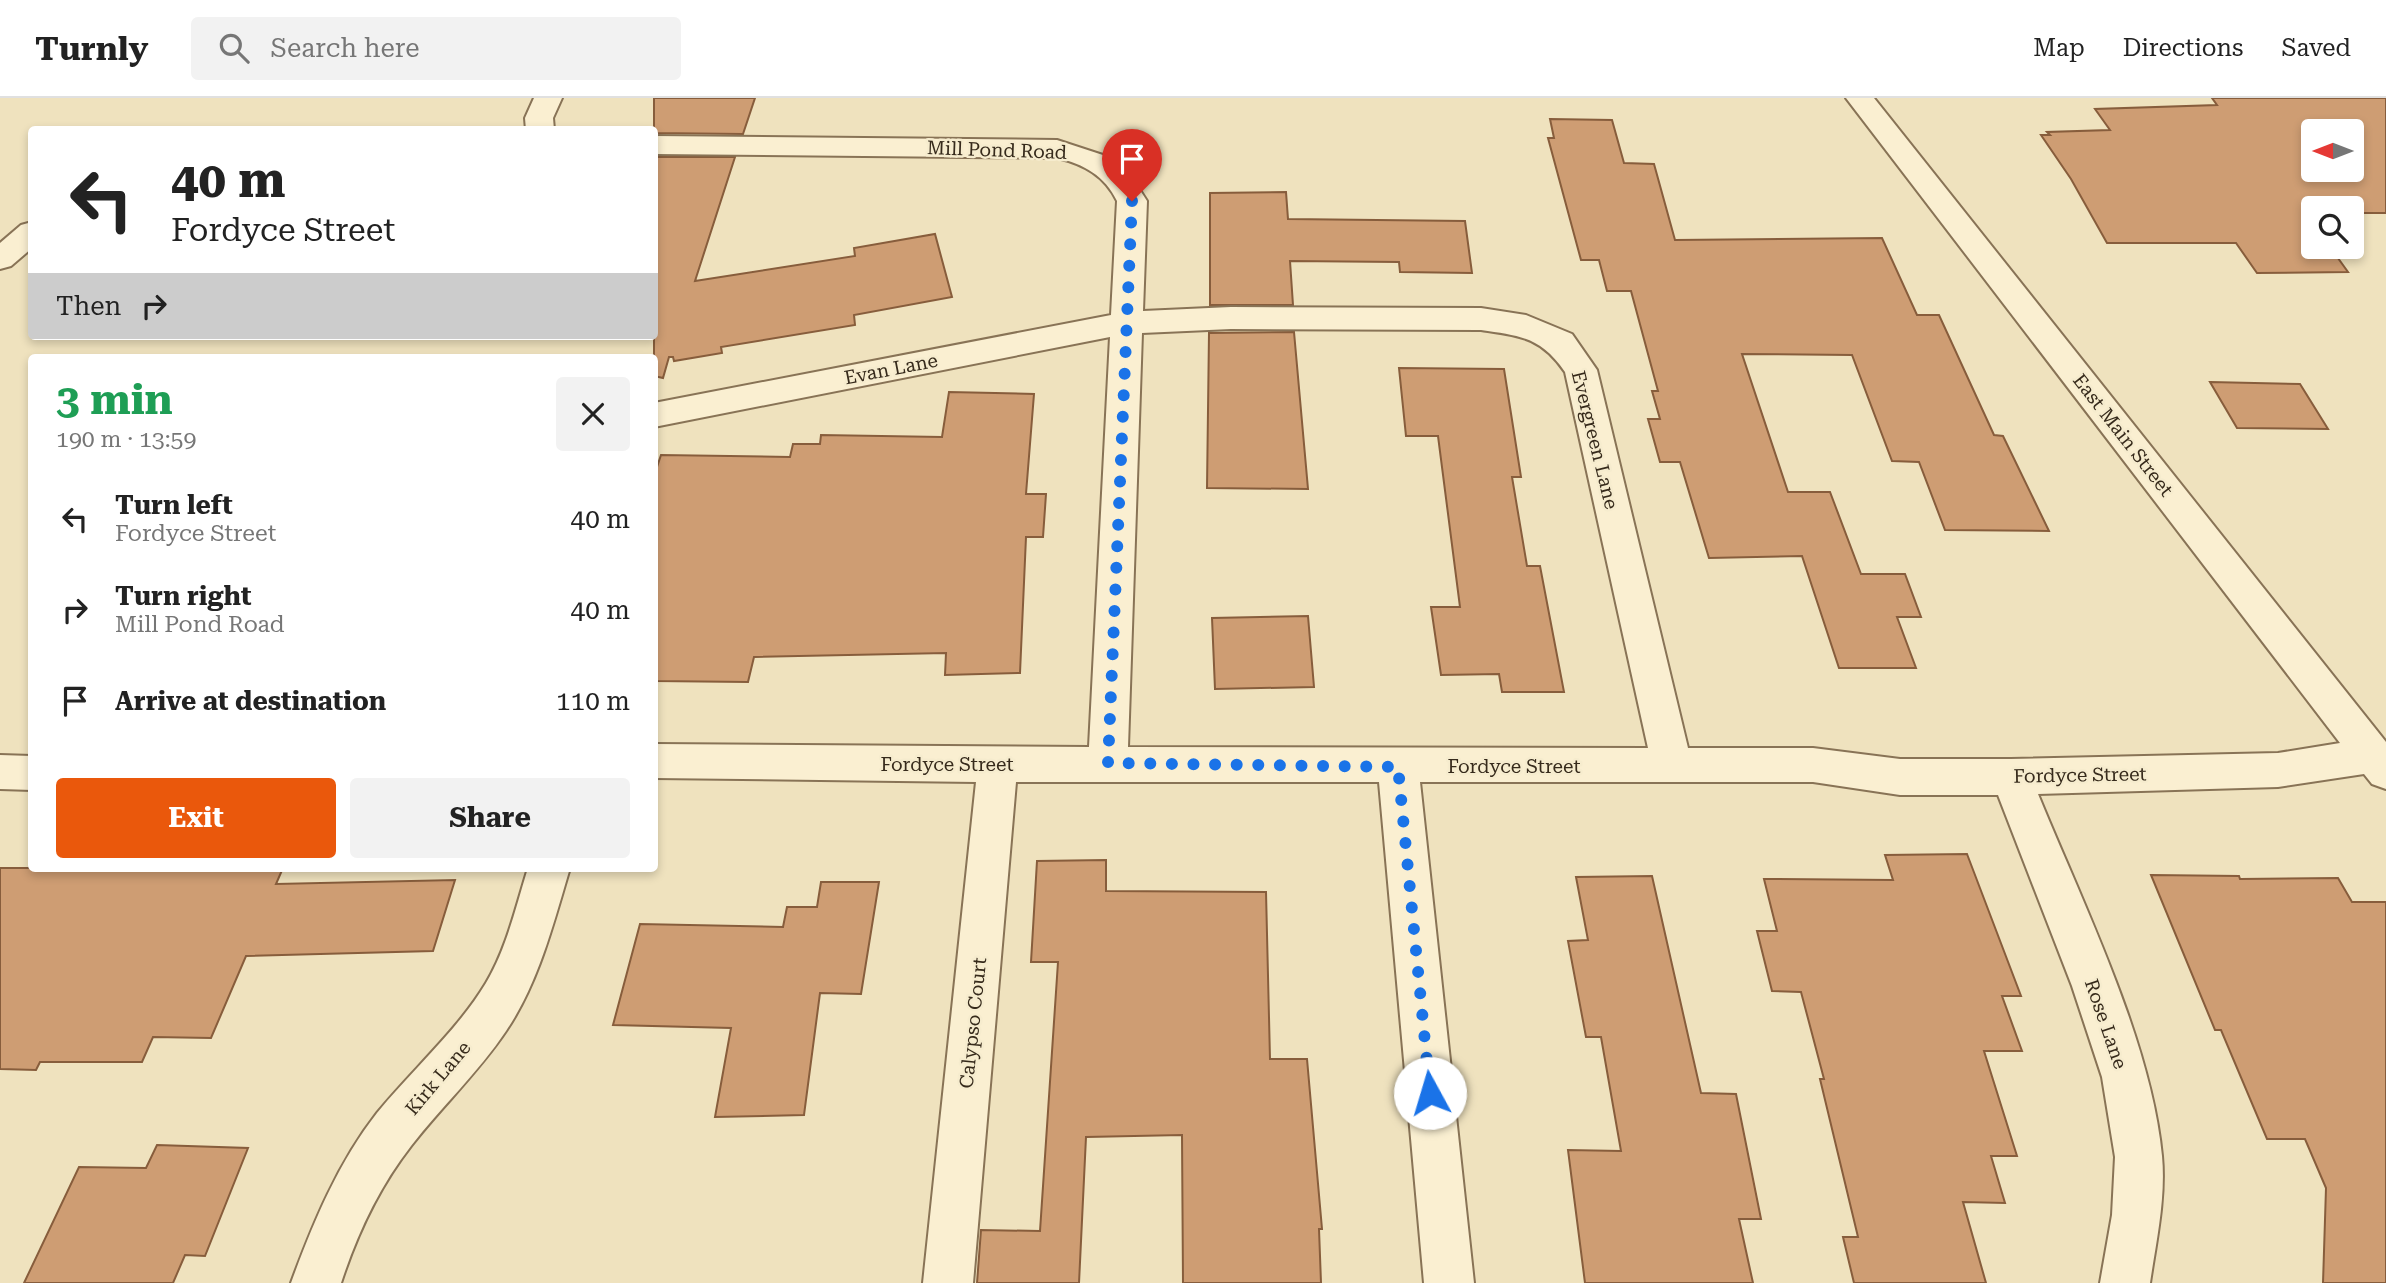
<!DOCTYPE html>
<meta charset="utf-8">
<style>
:root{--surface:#fff;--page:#f2f2f2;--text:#222;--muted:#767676;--line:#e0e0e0;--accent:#ea580c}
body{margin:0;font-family:"Roboto Serif",serif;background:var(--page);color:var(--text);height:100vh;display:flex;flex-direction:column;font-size:26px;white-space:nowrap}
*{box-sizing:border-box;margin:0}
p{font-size:23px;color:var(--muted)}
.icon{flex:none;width:38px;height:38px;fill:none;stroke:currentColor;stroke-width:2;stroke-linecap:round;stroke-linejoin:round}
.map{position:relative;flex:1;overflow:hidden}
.side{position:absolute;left:28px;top:256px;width:630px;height:518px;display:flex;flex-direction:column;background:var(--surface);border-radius:7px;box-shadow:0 4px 10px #0003}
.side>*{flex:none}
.banner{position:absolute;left:28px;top:28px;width:630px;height:214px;border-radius:7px;box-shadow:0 4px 10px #0003;background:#fff;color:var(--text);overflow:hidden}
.needle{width:46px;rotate:270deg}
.tools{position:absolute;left:2301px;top:21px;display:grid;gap:14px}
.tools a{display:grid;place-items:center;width:63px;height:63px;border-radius:7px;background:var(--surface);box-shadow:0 4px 10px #0003;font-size:35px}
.pin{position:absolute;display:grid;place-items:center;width:60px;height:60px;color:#fff;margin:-72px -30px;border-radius:50% 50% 50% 0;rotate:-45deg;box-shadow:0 0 7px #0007}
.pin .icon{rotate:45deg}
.me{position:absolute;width:77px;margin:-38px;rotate:354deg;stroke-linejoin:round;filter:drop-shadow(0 0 5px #0008)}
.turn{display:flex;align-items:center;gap:24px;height:147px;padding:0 28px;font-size:32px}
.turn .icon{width:91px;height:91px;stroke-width:2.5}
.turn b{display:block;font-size:49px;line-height:60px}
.then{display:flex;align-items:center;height:66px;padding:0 28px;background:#0003;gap:14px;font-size:26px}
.round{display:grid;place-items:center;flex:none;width:74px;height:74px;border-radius:7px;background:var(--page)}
.head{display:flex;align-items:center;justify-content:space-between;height:119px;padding:0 28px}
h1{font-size:42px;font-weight:700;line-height:52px;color:#1e9e55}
.action{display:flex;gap:14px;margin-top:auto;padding:14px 28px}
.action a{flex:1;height:80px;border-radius:7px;background:var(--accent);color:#fff;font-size:28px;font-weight:700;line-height:80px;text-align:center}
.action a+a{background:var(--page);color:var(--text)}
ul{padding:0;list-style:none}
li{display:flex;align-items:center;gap:21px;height:91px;padding:0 28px}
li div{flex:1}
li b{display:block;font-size:26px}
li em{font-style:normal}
header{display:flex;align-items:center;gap:42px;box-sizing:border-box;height:98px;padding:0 35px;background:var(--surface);border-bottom:2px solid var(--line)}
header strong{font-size:33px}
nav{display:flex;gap:38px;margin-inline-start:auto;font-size:24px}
.search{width:490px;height:63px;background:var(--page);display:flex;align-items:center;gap:18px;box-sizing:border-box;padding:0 24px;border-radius:7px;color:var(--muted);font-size:26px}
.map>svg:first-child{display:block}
.building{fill:#ce9d73;stroke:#875d3c;stroke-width:2;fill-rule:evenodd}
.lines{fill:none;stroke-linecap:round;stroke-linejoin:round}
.minor-casing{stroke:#887356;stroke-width:4}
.minor{fill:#faefd1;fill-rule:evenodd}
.route{stroke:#1a73e8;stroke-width:12;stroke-dasharray:0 21.6}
.labels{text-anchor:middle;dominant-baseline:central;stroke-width:5;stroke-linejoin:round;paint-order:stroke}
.street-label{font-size:19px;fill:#362a1b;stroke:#f6ecce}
</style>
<header>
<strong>Turnly</strong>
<div class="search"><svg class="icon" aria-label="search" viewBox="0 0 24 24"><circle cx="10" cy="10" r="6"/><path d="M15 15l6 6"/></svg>Search here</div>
<nav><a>Map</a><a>Directions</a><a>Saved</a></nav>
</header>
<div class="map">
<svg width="2386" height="1185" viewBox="0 0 2386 1185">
<rect width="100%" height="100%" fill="#efe2be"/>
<g class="building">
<path d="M654 0H755L743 36 654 35Z"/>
<path d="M2212 0H2386V115H2352V110H2314V115H2305L2314 127V149H2330L2348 174 2257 175 2236 145H2107L2071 81 2041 37H2050L2047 34 2110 32 2095 11 2217 7ZM2314 33H2352V72H2314Z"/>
<path d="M1550 21 1612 22 1624 65 1654 66 1675 142 1882 140 1917 217H1939L1994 337 2003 338 2049 433 1945 432 1919 364 1892 363 1852 257 1742 256 1788 394H1830L1861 476H1905L1921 519H1897L1916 570H1839L1802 458 1709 460 1680 364H1660L1648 321H1660L1652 293H1658L1631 193H1607L1599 162H1581L1548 40H1554Z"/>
<path d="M654 59H735L695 183 855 158 854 150 935 136 952 199 854 217 855 227 721 249 722 255 674 263 673 259H669L663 280 654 278Z"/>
<path d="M1286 94 1288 121 1465 123 1472 175 1400 174 1399 164 1290 163 1293 207H1210V95Z"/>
<path d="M1294 234 1308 391 1207 390 1209 235Z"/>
<path d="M1399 270 1504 271 1521 379H1512L1527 468H1540L1564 594H1502L1499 576 1441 577 1431 509H1460L1438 338H1406Z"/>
<path d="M2210 284 2300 286 2328 331 2237 330Z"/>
<path d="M949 294 1034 296 1026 396H1046L1043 439H1026L1020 575 945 577 946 555 754 559 748 584 654 583V378L661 357 790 359 793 346H820L821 337 942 339Z"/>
<path d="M1308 518 1314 589 1215 591 1212 520Z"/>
<path d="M1967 756 2021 898H2002L2022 953H1984L2017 1058H1991L2005 1105 1963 1104 1986 1185H1854L1843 1139H1858L1820 981H1824L1801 894 1772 893 1757 833H1777L1764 781 1893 782 1885 757Z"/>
<path d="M1106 762V793L1266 794 1270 961H1307L1322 1131H1319L1321 1185H1183L1182 1037 1086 1039 1079 1185H977L981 1132 1040 1133 1058 864H1031L1037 763Z"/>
<path d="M0 770H283L276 786 455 782 433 853 246 858 211 940 153 939 142 964H40L36 972 0 971Z"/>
<path d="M2151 777 2239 778 2240 781 2338 780 2352 804H2386V1185H2323L2326 1090 2305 1041H2267L2221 932H2215Z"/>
<path d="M1652 778 1701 995 1736 996 1761 1121H1739L1753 1185H1585L1568 1052 1621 1053 1601 939H1586L1568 843 1588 842 1576 779Z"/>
<path d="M821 784H879L861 896 820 895 804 1017 715 1019 731 930 613 927 640 826 783 829 787 809H817Z"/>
<path d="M157 1047 248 1050 205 1158 185 1157 173 1185H24L79 1069 146 1070Z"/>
</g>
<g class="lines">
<defs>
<g id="minor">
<path d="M534 0H562L553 20 554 32H526L525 20Z"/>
<path d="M1846 0H1874L2386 644V691L2372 686 2364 676 2278 689 2038 696C2082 804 2151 942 2162 1058 2166 1100 2156 1144 2150 1185H2100L2112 1117 2115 1059 2102 979 2072 888 1998 697H1900L1813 684H1420L1474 1185H1424L1379 684H1016L973 1185H923L976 684 654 680V646L1089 649 1110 239 654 329V305L1111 217 1117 103C1105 78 1084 66 1057 60L654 56V38L1057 42 1112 60 1129 75 1147 103 1143 213 1231 209 1481 210 1526 217 1572 236 1597 272 1688 650H1813L1900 661H2011L2278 655 2340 645ZM1231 231 1481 232C1521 238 1541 239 1565 274L1648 650 1128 649 1142 235Z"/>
<path d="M32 124V150L11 168 0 171V145L21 127Z"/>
<path d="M0 657 32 658V692L0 691Z"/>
<path d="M528 770H570C553 826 539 884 506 933 478 975 441 1009 411 1048 379 1089 357 1136 341 1185H291C313 1125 338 1065 377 1015 413 971 457 933 486 885 507 850 516 808 528 770Z"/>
</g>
</defs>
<use href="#minor" class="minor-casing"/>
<use href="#minor" class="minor"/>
</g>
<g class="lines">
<path class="route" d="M1132 103 1108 665 1398 669 1430 995"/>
</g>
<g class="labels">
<g class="street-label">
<text transform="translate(997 52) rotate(2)">Mill Pond Road</text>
<text transform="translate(891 271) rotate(-11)">Evan Lane</text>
<text transform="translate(2123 337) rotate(52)">East Main Street</text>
<text transform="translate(1595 342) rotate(76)">Evergreen Lane</text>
<text x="947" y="666">Fordyce Street</text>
<text x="1514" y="668">Fordyce Street</text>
<text transform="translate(2080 677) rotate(-1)">Fordyce Street</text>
<text transform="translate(973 925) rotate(-84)">Calypso Court</text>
<text transform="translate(2106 926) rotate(71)">Rose Lane</text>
<text transform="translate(438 980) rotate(-50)">Kirk Lane</text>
</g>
</g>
</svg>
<div class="tools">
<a><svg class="needle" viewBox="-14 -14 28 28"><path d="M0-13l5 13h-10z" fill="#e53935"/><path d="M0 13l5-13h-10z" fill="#767676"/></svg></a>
<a><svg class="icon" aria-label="search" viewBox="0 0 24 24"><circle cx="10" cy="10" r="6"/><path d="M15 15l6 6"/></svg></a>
</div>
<div class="pin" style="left:1132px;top:103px;background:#d93025"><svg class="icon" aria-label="arrive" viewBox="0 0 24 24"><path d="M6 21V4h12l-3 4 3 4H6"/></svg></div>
<svg class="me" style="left:1430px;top:995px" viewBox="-20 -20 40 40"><circle r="19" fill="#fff"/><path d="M0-13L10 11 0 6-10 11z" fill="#1a73e8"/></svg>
<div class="banner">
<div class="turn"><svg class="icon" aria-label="left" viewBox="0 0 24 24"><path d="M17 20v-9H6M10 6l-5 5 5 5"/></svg><div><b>40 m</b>Fordyce Street</div></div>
<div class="then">Then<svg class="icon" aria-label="right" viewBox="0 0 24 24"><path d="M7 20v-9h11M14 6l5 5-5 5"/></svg></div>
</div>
<section class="side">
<div class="head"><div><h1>3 min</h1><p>190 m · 13:59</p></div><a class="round"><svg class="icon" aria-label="close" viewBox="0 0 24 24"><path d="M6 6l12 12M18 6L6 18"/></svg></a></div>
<ul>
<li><svg class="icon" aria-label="left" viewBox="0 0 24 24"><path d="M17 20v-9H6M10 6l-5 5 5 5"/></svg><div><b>Turn left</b><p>Fordyce Street</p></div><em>40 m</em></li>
<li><svg class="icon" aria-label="right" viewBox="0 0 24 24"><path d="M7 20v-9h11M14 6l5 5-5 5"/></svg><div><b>Turn right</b><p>Mill Pond Road</p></div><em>40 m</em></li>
<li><svg class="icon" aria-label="arrive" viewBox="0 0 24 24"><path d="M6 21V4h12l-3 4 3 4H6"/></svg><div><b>Arrive at destination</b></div><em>110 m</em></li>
</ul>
<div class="action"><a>Exit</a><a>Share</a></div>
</section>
</div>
